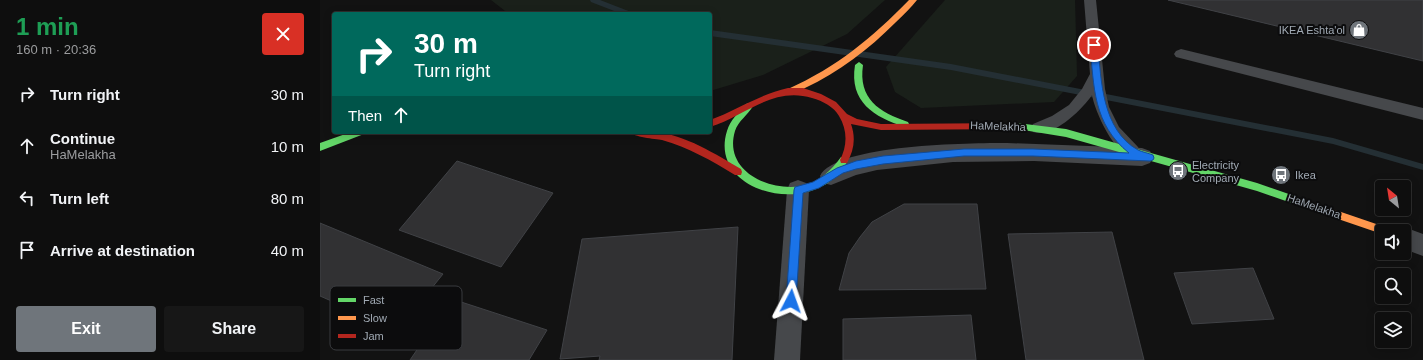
<!DOCTYPE html>
<meta charset="utf-8">
<style>
:root{--surface:#0e0e0e;--page:#171717;--text:#f1f3f6;--muted:#9b9c9e;--line:#2e2e2e;--accent:#6f757b}
body{margin:0;font-family:Helvetica,sans-serif;background:var(--page);color:var(--text);height:100vh;display:flex;flex-direction:column;font-size:15px;white-space:nowrap}
*{box-sizing:border-box;margin:0}
p{font-size:13px;color:var(--muted)}
.icon{flex:none;width:22px;height:22px;fill:none;stroke:currentColor;stroke-width:2;stroke-linecap:round;stroke-linejoin:round}
.map{position:relative;flex:1;overflow:hidden}
.sheet{display:flex;flex-direction:column;background:var(--surface);width:320px}
.sheet>*{flex:none}
.hud{position:absolute;left:12px;top:12px;width:380px;height:122px;border-radius:4px;box-shadow:0 2px 10px #0003,0 0 0 1px var(--line);background:#00695c;color:#fff;overflow:hidden}
.needle{width:26px;rotate:330deg}
.fabs{position:absolute;left:1055px;top:180px;display:grid;gap:8px}
.fabs a{display:grid;place-items:center;width:36px;height:36px;border-radius:4px;background:var(--surface);box-shadow:0 2px 10px #0003,0 0 0 1px var(--line);font-size:20px}
.pin{position:absolute;display:grid;place-items:center;width:34px;height:34px;color:#fff;margin:-17px;border:2px solid #fff;border-radius:50%;box-shadow:0 1px 4px #0007}
.me{position:absolute;width:44px;margin:-22px;rotate:4deg;stroke-linejoin:round;filter:drop-shadow(0 0 3px #0008)}
.turn{display:flex;align-items:center;gap:14px;height:84px;padding:0 16px;font-size:18px}
.turn .icon{width:52px;height:52px;stroke-width:2.5}
.turn b{display:block;font-size:28px;line-height:34px}
.then{display:flex;align-items:center;height:38px;padding:0 16px;background:#0003;gap:8px;font-size:15px}
.round{display:grid;place-items:center;flex:none;width:42px;height:42px;border-radius:4px;background:var(--page)}
.head{display:flex;align-items:center;justify-content:space-between;height:68px;padding:0 16px}
h1{font-size:24px;font-weight:600;line-height:30px;color:#1e9e55}
.button{display:flex;gap:8px;margin-top:auto;padding:8px 16px}
.button a{flex:1;height:46px;border-radius:4px;background:var(--accent);color:#fff;font-size:16px;font-weight:600;line-height:46px;text-align:center}
.button a+a{background:var(--page);color:var(--text)}
ul{padding:0;list-style:none}
li{display:flex;align-items:center;gap:12px;height:52px;padding:0 16px}
li div{flex:1}
li b{display:block;font-size:15px}
li em{font-style:normal}
main{display:flex;flex:1;min-height:0}
.map>svg:first-child{display:block}
.green{fill:#1a201a}
.lines{fill:none;stroke-linecap:round;stroke-linejoin:round}
.stream{fill:#242f34;fill-rule:evenodd}
.building{fill:#313133;stroke:#404246}
.lane{fill:#46484b;fill-rule:evenodd}
.street{fill:#46484b;fill-rule:evenodd}
.fast{fill:#63d668;fill-rule:evenodd}
.slow{fill:#ff974d;fill-rule:evenodd}
.jam{fill:#b3261e;fill-rule:evenodd}
.route{fill:#1a73e8;stroke:#114b97}
.labels{text-anchor:middle;dominant-baseline:central;stroke-width:4;stroke-linejoin:round;paint-order:stroke}
.poi-label{font-size:11px;fill:#a1aab4;stroke:#0c0c0d;text-anchor:start}
.street-label{font-size:11px;fill:#a1aab4;stroke:#0c0c0d}
.key{fill:#0c0c0d;stroke:#393b3f;stroke-width:1}
.key-label{font-size:11px;fill:#a1aab4}
</style>
<main>
<section class="sheet">
<div class="head"><div><h1>1 min</h1><p>160 m · 20:36</p></div><a class="round" style="background:#d93025;color:#fff"><svg class="icon" aria-label="close" viewBox="0 0 24 24"><path d="M6 6l12 12M18 6L6 18"/></svg></a></div>
<ul>
<li><svg class="icon" aria-label="right" viewBox="0 0 24 24"><path d="M7 20v-9h11M14 6l5 5-5 5"/></svg><div><b>Turn right</b></div><em>30 m</em></li>
<li><svg class="icon" aria-label="ahead" viewBox="0 0 24 24"><path d="M12 20V5M6 11l6-6 6 6"/></svg><div><b>Continue</b><p>HaMelakha</p></div><em>10 m</em></li>
<li><svg class="icon" aria-label="left" viewBox="0 0 24 24"><path d="M17 20v-9H6M10 6l-5 5 5 5"/></svg><div><b>Turn left</b></div><em>80 m</em></li>
<li><svg class="icon" aria-label="arrive" viewBox="0 0 24 24"><path d="M6 21V4h12l-3 4 3 4H6"/></svg><div><b>Arrive at destination</b></div><em>40 m</em></li>
</ul>
<div class="button"><a>Exit</a><a>Share</a></div>
</section>
<div class="map">
<svg width="1103" height="360" viewBox="0 0 1103 360">
<rect width="100%" height="100%" fill="#121212"/>
<g class="green">
<path d="M171 0H565L527 34 443 75 390 91V14H189Z"/>
<path d="M625 0H755L757 76 734 102 601 108 575 92 566 67Z"/>
</g>
<g class="lines">
<g class="stream">
<path d="M270 0H280L311 12 312 14H302L271 2Z"/>
<path d="M390 30 631 64 1013 138 1103 164V170L1013 144 631 70 390 36Z"/>
</g>
</g>
<g class="building">
<path d="M848 0H1103V61Z"/>
<path d="M137 161 233 193 181 267 79 230Z"/>
<path d="M584 204H657L666 289 519 290 529 253 540 237 552 222Z"/>
<path d="M0 223 123 274 78 330 0 296Z"/>
<path d="M418 227 412 360H279L280 356 240 359 262 239Z"/>
<path d="M792 232 824 360H706L688 234Z"/>
<path d="M933 268 954 319 872 324 854 273Z"/>
<path d="M132 299 227 330 209 360H90Z"/>
<path d="M651 315 656 360H523V319Z"/>
</g>
<g class="lines">
<g class="lane">
<path d="M764 0H776L785 89 789 107 799 127 818 147 820 151 818 155C797 163 775 112 772 95 762 110 732 139 713 132L711 128 713 124 732 116 749 105 762 89 770 74Z"/>
<path d="M861 49 1103 108V120L856 57 854 54 856 51Z"/>
</g>
<g class="street">
<path d="M687 143 822 148 830 151 833 157 830 163 822 166 714 161 633 162 557 170 536 175 511 185 503 183 500 176C516 144 652 143 687 143Z"/>
<path d="M478 180 486 183 489 190 480 360H454L467 190 470 183Z"/>
<path d="M1084 227 1103 234V256L1084 249V231H1076Z"/>
</g>
<g class="fast">
<path d="M539 62 543 65C538 99 559 112 588 122L589 124 588 126 585 127C554 117 529 102 535 65Z"/>
<path d="M429 103 433 106C428 115 418 121 415 131 403 171 449 192 482 186 498 183 512 170 521 157H527L528 160C498 221 387 194 407 131 410 120 419 112 426 104Z"/>
<path d="M697 123 746 129 937 183 989 201 991 204 989 207 986 208 937 191 746 137 697 129 693 126Z"/>
<path d="M31 132H45L44 134 0 151V143Z"/>
</g>
<g class="slow">
<path d="M589 0H597C591 8 583 15 575 23 549 49 519 72 485 88 480 90 474 95 468 93L467 91 468 89C517 67 552 38 589 0Z"/>
<path d="M986 200 1065 227 1068 228 1070 231H1062V234L983 207 981 204 983 201Z"/>
</g>
<g class="jam">
<path d="M468 88H483L501 94 516 102 527 114 537 119 561 124 697 123 701 126 697 129 561 130 531 124C536 138 534 150 527 163H521L520 160C527 146 528 131 519 116 514 107 503 101 492 98 453 86 425 116 390 127V120C417 110 440 94 468 88Z"/>
<path d="M310 132C318 132 327 131 335 132 364 134 397 155 421 169L422 172 421 175H415C392 161 368 147 342 140 335 139 313 137 310 132Z"/>
</g>
</g>
<path class="route" d="M774 42 778 45C781 80 782 130 818 150 822 152 828 153 833 155L834 158 833 160 830 161 713 156H644L563 164 536 169 523 173 499 188 483 193 476 301 475 305 471 306 467 305 466 301 474 190 475 187 493 182 517 168 536 161 563 156 644 149H713L809 153C773 124 774 87 770 45Z"/>
<defs>
<symbol id="shop-disc" viewBox="-11 -11 22 22"><circle r="9.5" fill="#6f757b" stroke="#0c0c0d"/><path d="M-5-2.5h2.3a2.7 3.5 0 0 1 5.4 0H5L5.5 6h-11ZM-1.5-2.5h3a1.5 2.3 0 0 0-3 0Z" fill="#fff"/></symbol>
<symbol id="bus-disc" viewBox="-11 -11 22 22"><circle r="9.5" fill="#6f757b" stroke="#0c0c0d"/><path d="M-5-6H5V4H4V6H2V4H-2V6H-4V4H-5ZM-3.5-4V0h7V-4ZM-3.5 1.2v1.5H-2V1.2ZM2 1.2v1.5H3.5V1.2Z" fill="#fff"/></symbol>
</defs>
<g fill-rule="evenodd">
<use href="#shop-disc" x="1028" y="19" width="22" height="22"/>
<use href="#bus-disc" x="847" y="160" width="22" height="22"/>
<use href="#bus-disc" x="950" y="164" width="22" height="22"/>
</g>
<g class="labels">
<g class="poi-label">
<text x="1025" y="30" text-anchor="end">IKEA Eshta'ol</text>
<text x="872" y="165">Electricity<tspan x="872" dy="13">Company</tspan></text>
<text x="975" y="175">Ikea</text>
</g>
<g class="street-label">
<text transform="translate(678 126) rotate(2)">HaMelakha</text>
<text transform="translate(994 206) rotate(19)">HaMelakha</text>
</g>
</g>
<rect x="10" y="286" width="132" height="64" rx="6" class="key"/>
<rect x="18" y="298" width="18" height="4" fill="#63d668"/>
<rect x="18" y="316" width="18" height="4" fill="#ff974d"/>
<rect x="18" y="334" width="18" height="4" fill="#b3261e"/>
<g class="key-label">
<text x="43" y="304">Fast</text>
<text x="43" y="322">Slow</text>
<text x="43" y="340">Jam</text>
</g>
</svg>
<div class="fabs">
<a><svg class="needle" viewBox="-14 -14 28 28"><path d="M0-13l5 13h-10z" fill="#e53935"/><path d="M0 13l5-13h-10z" fill="#9b9c9e"/></svg></a>
<a><svg class="icon" aria-label="sound" viewBox="0 0 24 24"><path d="M4 9h4l5-4v14l-5-4H4zM17 9q2 3 0 6"/></svg></a>
<a><svg class="icon" aria-label="search" viewBox="0 0 24 24"><circle cx="10" cy="10" r="6"/><path d="M15 15l6 6"/></svg></a>
<a><svg class="icon" aria-label="layers" viewBox="0 0 24 24"><path d="M12 4l9 5-9 5-9-5zM3 14l9 5 9-5"/></svg></a>
</div>
<div class="pin" style="left:774px;top:45px;background:#d93025"><svg class="icon" aria-label="arrive" viewBox="0 0 24 24"><path d="M6 21V4h12l-3 4 3 4H6"/></svg></div>
<svg class="me" style="left:471px;top:301px" viewBox="-20 -20 40 40"><path d="M0-17L14 15 0 8-14 15z" fill="#1a73e8" stroke="#fff" stroke-width="4"/></svg>
<div class="hud">
<div class="turn"><svg class="icon" aria-label="right" viewBox="0 0 24 24"><path d="M7 20v-9h11M14 6l5 5-5 5"/></svg><div><b>30 m</b>Turn right</div></div>
<div class="then">Then<svg class="icon" aria-label="ahead" viewBox="0 0 24 24"><path d="M12 20V5M6 11l6-6 6 6"/></svg></div>
</div>
</div>
</main>
